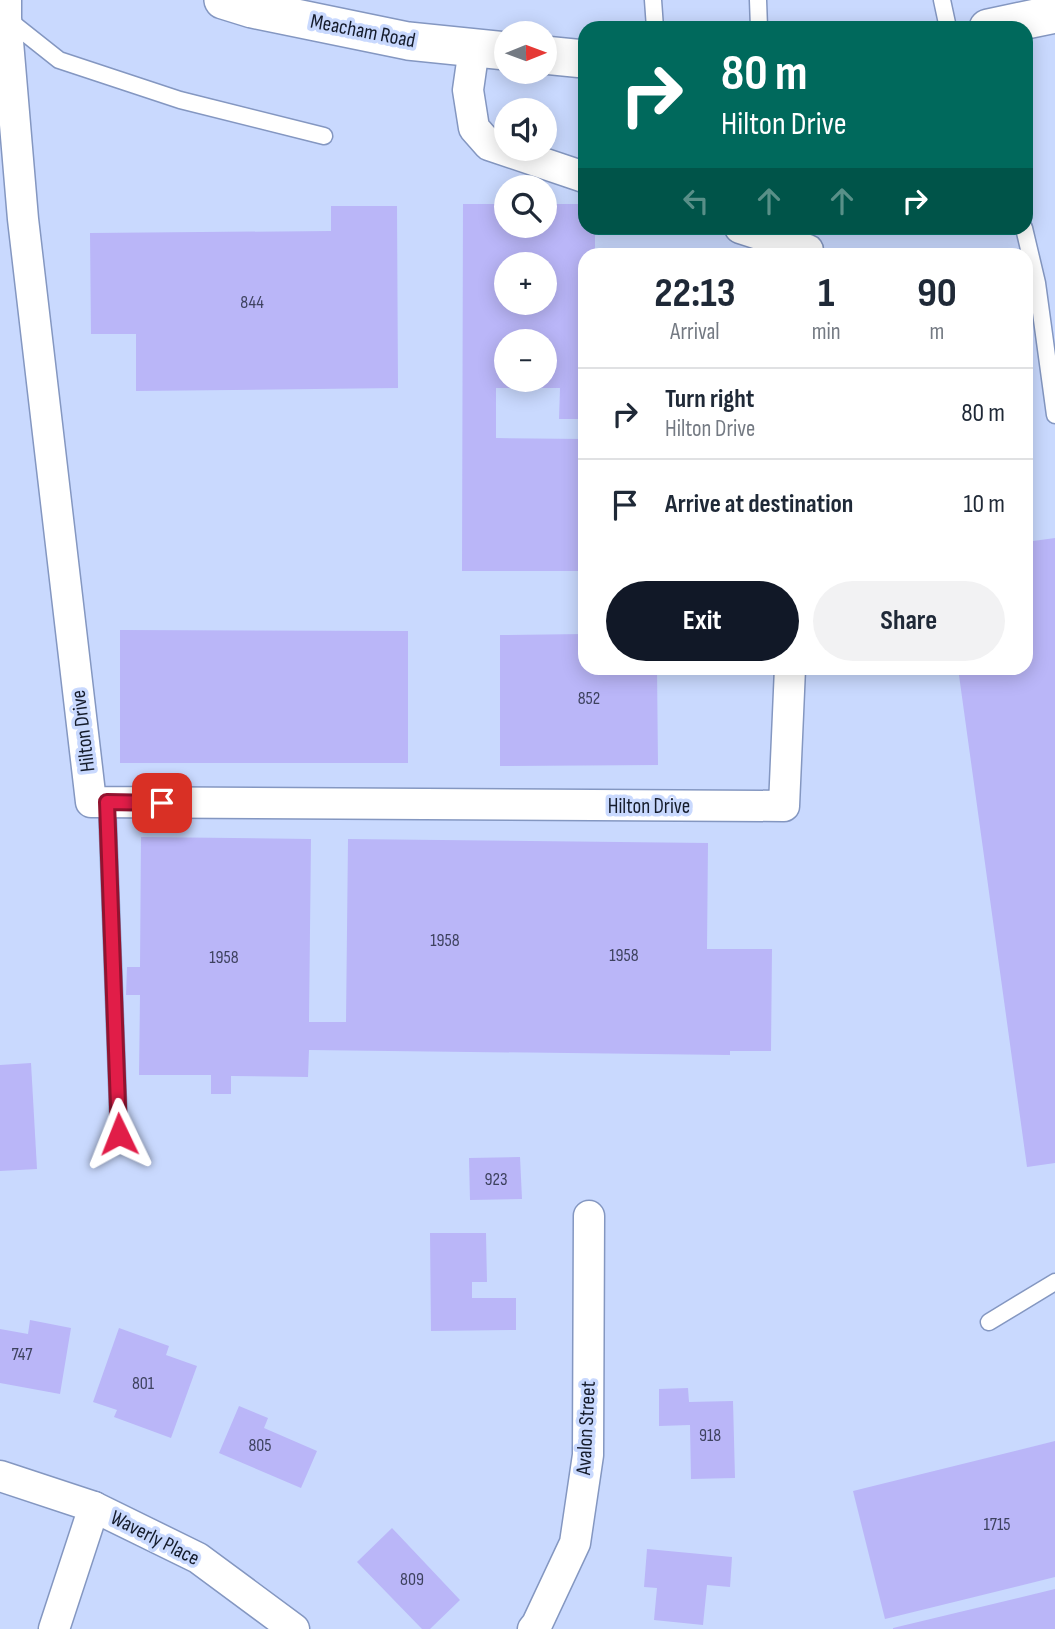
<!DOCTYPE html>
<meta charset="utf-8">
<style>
:root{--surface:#fff;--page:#f2f2f3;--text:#1f2937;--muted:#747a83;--line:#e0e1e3;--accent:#111827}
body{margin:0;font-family:"Sofia Sans Condensed",sans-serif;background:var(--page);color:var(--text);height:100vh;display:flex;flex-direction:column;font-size:26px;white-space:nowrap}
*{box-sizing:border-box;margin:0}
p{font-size:23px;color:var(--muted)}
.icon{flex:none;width:38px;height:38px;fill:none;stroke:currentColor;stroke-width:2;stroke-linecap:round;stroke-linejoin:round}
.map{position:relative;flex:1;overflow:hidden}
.panel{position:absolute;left:578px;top:248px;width:455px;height:427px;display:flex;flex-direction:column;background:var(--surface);border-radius:21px;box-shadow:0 4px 18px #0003}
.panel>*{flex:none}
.hud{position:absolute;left:578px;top:21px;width:455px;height:214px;border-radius:21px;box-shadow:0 4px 18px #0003;background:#00695c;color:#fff;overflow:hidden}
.needle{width:46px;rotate:89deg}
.buttons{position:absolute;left:494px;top:21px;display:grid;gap:14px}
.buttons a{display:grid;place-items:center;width:63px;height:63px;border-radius:50%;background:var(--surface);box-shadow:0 4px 18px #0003;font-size:35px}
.pin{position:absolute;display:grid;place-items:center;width:60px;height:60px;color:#fff;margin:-30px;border-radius:14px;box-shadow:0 4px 10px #0006}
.me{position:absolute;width:77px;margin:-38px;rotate:358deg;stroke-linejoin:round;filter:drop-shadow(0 0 5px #0008)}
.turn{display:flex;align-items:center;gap:24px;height:147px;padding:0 28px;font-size:32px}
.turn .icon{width:91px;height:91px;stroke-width:2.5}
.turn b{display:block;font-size:49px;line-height:60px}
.lanes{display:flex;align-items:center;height:66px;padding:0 28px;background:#0003;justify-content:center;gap:35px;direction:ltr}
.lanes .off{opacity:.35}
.eta{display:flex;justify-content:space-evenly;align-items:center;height:119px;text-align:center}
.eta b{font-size:42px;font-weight:700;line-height:49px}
.primary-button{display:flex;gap:14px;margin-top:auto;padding:14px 28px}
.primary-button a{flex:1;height:80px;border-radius:42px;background:var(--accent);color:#fff;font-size:28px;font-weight:700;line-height:80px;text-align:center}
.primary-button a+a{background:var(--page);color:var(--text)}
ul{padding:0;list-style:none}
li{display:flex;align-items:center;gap:21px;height:91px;padding:0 28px;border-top:2px solid var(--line)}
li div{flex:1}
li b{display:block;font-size:26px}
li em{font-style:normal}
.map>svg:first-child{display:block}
.building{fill:#bab6f8;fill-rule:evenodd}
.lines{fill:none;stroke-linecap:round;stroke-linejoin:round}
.service-casing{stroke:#8497c1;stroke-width:19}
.minor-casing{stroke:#8497c1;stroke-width:33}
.tertiary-casing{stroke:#8497c1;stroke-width:40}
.service{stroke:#fff;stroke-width:16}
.minor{stroke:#fff;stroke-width:30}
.tertiary{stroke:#fff;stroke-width:37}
.route-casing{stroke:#92132f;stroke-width:18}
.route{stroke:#e11d48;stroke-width:12}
.labels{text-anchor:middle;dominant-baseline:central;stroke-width:7;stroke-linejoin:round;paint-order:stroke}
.number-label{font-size:18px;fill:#3e425f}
.street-label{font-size:21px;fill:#151c2c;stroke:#c9d9fe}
</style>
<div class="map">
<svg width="1055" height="1629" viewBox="0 0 1055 1629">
<rect width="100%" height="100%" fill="#c9d9fe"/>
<g class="building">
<path d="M463 204H506V226H544V204H584V228H595V256H584V419H559L560 388H496V438L584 439V571H462ZM506 264H544V303H506ZM506 341H544V380H506Z"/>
<path d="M331 206H397L398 388 136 391V334H91L90 233 331 231Z"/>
<path d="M1055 538V1163L1027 1167 958 668H1026V542Z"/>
<path d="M120 630 408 631V763H120Z"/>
<path d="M584 634V668H657L658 765 500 766V635Z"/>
<path d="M141 837 311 839 309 1022H346L348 839 708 843 707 949H772L771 1051H730V1055L309 1050 308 1077 231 1076V1094H211V1075H139L140 995H126L127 967H140Z"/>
<path d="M31 1063 37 1169 0 1171V1065Z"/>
<path d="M520 1157 522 1199 470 1200 469 1158Z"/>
<path d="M430 1233H486L487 1282H472V1298H516V1330L431 1331Z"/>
<path d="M30 1320 71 1328 60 1394 0 1383V1329L28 1334Z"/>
<path d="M119 1328 169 1346 166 1355 197 1366 171 1438 114 1417 117 1410 93 1402Z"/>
<path d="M688 1388 689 1402 733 1401 735 1478 691 1479 690 1425 659 1426V1389Z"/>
<path d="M239 1406 268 1418 264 1428 317 1451 301 1488 219 1453Z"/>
<path d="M1055 1441V1577L885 1619 853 1491Z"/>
<path d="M392 1528 460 1600 430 1629H422L357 1562Z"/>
<path d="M647 1549 732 1557 730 1587 707 1585 703 1625 654 1620 657 1588 644 1587Z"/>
<path d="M1055 1589V1629H893V1628Z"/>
</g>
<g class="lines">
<defs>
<g id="service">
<path d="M653 0 655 28"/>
<path d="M758 0 759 28"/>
<path d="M942 0 948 28"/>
<path d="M6 18 59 60 180 100 324 136"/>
<path d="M1024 228 1037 283 1055 415"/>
<path d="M107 802 119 1134"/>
<path d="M989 1322 1055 1282"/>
</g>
<g id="minor">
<path d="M6 0V18L23 219 91 802 784 806 790 668"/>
<path d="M474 48 468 90 474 128 489 145 584 177"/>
<path d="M740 228 808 250V256"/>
<path d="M0 1476 94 1507 198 1558 294 1629"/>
<path d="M54 1629 94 1507"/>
<path d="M533 1629 537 1624 575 1543 588 1455 589 1216"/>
</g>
<g id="tertiary">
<path d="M223 0 252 9 408 41 506 51"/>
<path d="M988 28 1055 14"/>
<path d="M544 55 584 59"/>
</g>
</defs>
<use href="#service" class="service-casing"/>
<use href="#minor" class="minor-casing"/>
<use href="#tertiary" class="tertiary-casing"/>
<use href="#service" class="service"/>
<use href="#minor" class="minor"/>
<use href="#tertiary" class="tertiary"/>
</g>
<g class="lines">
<defs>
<path id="route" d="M119 1134 107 802 162 803"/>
</defs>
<use href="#route" class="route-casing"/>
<use href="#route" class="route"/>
</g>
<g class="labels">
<g class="number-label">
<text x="252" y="302">844</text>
<text x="589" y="698">852</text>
<text x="445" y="940">1958</text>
<text x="624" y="955">1958</text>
<text x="224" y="957">1958</text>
<text x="496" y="1179">923</text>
<text x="22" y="1354">747</text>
<text x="143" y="1383">801</text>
<text x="710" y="1435">918</text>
<text x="260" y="1445">805</text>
<text x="997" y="1524">1715</text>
<text x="412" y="1579">809</text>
</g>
<g class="street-label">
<text transform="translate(363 31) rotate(11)">Meacham Road</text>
<text transform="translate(83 731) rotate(-97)">Hilton Drive</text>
<text x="649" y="806">Hilton Drive</text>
<text transform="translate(586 1428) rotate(-87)">Avalon Street</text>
<text transform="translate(155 1538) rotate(27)">Waverly Place</text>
</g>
</g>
</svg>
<div class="buttons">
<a><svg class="needle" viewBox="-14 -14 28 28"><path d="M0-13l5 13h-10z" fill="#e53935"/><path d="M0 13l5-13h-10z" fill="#747a83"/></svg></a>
<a><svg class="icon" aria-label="sound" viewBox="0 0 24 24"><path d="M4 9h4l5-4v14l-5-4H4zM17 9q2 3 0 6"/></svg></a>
<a><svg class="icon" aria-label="search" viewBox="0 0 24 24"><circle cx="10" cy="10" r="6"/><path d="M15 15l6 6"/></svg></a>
<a>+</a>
<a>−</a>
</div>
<div class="pin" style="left:162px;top:803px;background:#d93025"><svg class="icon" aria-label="arrive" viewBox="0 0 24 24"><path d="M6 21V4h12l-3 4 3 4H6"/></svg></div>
<svg class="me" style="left:119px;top:1134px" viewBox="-20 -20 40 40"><path d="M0-17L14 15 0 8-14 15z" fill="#e11d48" stroke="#fff" stroke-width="4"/></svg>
<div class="hud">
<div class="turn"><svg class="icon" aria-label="right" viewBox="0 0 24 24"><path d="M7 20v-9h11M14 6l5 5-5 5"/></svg><div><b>80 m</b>Hilton Drive</div></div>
<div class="lanes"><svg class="icon off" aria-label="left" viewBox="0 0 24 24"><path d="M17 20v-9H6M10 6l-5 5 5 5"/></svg><svg class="icon off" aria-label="ahead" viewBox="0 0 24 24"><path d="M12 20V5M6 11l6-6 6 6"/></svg><svg class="icon off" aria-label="ahead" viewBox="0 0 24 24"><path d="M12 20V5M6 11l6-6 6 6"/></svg><svg class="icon" aria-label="right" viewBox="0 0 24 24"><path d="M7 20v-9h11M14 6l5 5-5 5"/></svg></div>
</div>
<section class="panel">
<div class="eta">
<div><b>22:13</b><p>Arrival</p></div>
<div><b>1</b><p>min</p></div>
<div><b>90</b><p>m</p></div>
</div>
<ul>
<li><svg class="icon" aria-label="right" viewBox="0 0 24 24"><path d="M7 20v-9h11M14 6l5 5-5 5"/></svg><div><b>Turn right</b><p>Hilton Drive</p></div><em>80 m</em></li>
<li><svg class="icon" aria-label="arrive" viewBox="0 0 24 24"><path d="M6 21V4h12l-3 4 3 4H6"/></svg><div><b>Arrive at destination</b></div><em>10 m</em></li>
</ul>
<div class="primary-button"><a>Exit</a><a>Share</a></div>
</section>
</div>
